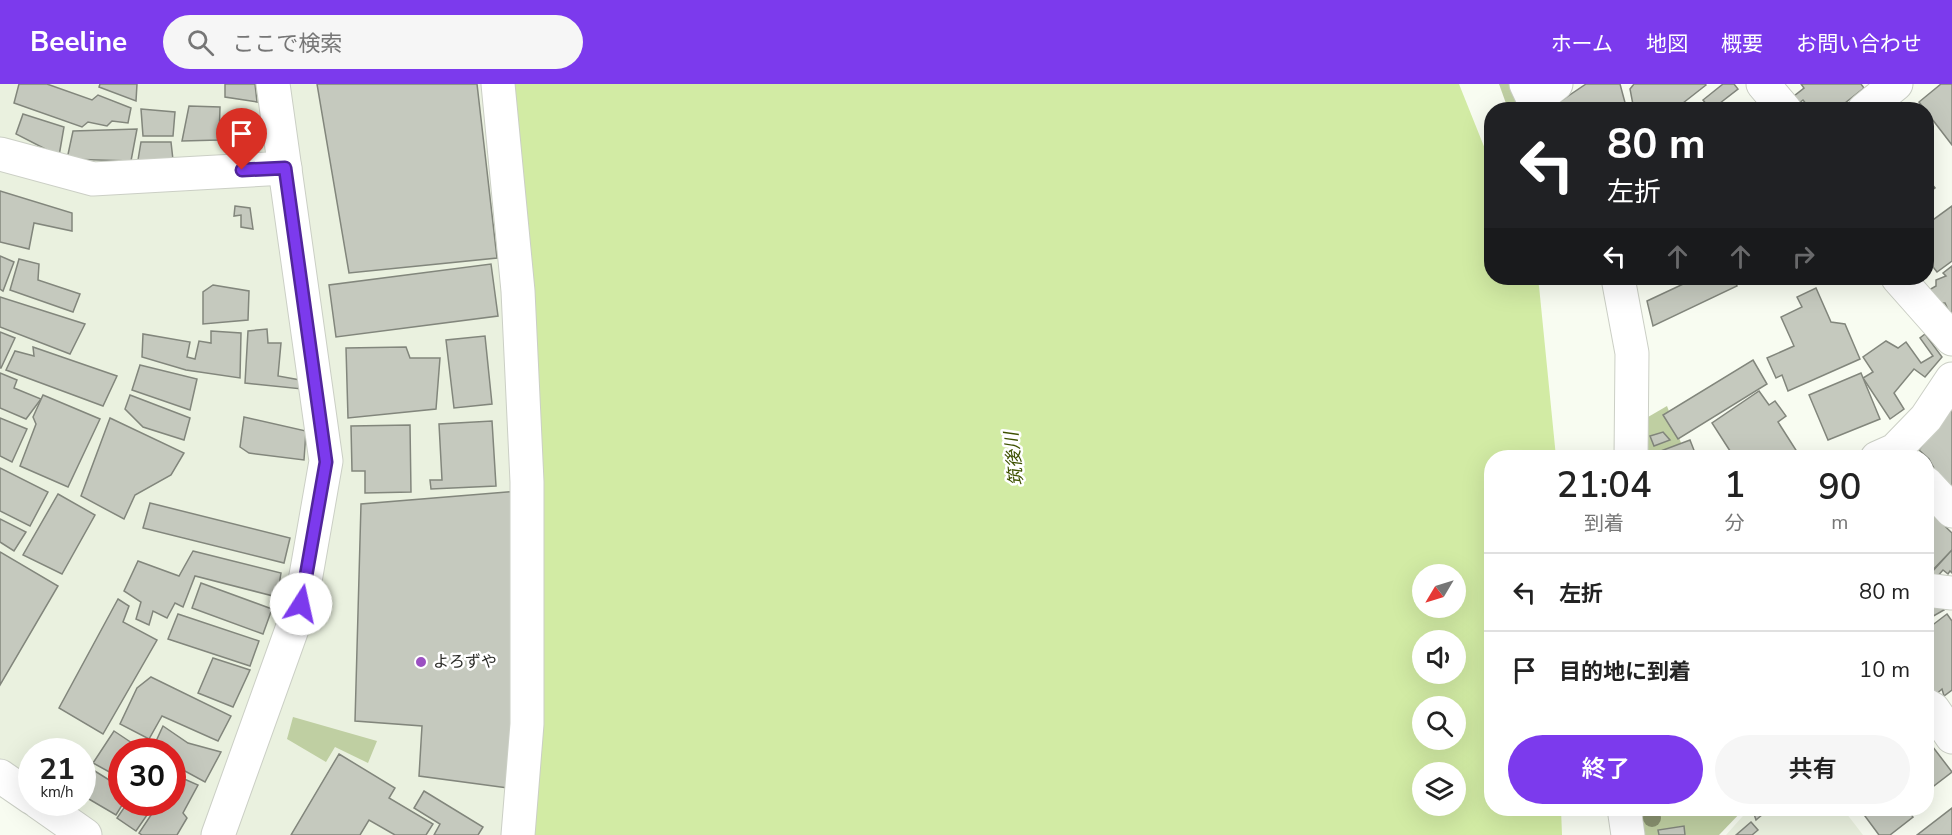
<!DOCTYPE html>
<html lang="ja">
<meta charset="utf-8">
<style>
:root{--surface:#fff;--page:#f6f6f6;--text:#222;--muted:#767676;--line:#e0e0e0;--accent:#7c3aed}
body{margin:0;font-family:"Nunito Sans","Noto Sans JP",sans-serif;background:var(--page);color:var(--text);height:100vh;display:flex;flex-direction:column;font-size:22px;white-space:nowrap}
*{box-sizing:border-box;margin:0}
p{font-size:20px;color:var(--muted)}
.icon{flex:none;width:33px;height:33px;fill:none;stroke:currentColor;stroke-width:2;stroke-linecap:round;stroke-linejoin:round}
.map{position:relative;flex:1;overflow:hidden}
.side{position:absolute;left:1484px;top:366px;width:450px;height:366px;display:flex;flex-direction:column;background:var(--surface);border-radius:24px;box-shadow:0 6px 24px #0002}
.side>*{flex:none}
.banner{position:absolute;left:1484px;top:18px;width:450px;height:183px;border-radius:24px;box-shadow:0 6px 24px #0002;background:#202124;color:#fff;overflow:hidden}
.needle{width:39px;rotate:232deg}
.buttons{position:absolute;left:1412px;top:480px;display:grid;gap:12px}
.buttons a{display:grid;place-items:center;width:54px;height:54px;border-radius:50%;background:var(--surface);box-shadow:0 6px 24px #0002;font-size:30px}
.speed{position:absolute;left:18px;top:654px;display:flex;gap:12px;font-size:30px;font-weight:700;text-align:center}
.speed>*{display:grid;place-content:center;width:78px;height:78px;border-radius:50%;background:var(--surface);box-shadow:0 6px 24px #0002;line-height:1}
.speed small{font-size:15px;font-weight:400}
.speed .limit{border:9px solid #d22;background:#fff;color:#111}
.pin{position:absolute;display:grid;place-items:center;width:51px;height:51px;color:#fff;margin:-62px -26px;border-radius:50% 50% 50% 0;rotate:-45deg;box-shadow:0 0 6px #0007}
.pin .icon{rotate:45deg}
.me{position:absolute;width:66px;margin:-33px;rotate:10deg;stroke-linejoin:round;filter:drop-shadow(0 0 4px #0008)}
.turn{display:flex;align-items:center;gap:21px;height:126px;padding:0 24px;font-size:27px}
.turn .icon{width:78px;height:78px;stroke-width:2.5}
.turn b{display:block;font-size:42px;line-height:51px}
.lanes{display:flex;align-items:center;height:57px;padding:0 24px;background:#0003;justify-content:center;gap:30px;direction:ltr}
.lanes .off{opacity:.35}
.eta{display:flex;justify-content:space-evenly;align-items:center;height:102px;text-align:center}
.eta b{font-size:36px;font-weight:600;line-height:42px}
.button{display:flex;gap:12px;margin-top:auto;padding:12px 24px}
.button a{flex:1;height:69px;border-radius:36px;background:var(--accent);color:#fff;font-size:24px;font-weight:600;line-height:69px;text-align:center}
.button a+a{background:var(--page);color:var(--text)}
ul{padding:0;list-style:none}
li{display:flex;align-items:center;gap:18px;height:78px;padding:0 24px;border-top:2px solid var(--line)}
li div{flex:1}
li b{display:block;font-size:22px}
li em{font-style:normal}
header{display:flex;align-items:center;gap:36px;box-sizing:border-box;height:84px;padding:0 30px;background:var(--accent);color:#fff}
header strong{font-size:28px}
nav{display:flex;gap:33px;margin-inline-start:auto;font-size:21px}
.search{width:420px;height:54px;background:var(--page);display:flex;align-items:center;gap:15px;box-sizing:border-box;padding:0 21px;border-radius:33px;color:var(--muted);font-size:22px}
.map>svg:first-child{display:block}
.built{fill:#eaf1df;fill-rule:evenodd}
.green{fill:#bfcfa2}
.water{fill:#d2eba4;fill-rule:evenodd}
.building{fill:#c5c9be;stroke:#82867c;stroke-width:1.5}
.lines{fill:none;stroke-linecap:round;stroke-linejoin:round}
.minor-casing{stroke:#cbcfc5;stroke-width:35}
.minor{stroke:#fff;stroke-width:33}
.tree{fill:#88916f}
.route-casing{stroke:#51269a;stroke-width:15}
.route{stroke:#7c3aed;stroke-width:10}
.poi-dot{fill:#9b50c2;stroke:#fff;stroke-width:2}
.labels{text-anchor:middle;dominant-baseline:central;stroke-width:5;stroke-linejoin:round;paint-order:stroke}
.poi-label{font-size:16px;fill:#2c2d29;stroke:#fff;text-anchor:start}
.water-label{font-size:18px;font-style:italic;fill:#3e5100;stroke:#fff}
</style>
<header>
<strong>Beeline</strong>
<div class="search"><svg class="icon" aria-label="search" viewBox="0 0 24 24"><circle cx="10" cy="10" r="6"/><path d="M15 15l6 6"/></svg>ここで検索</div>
<nav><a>ホーム</a><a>地図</a><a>概要</a><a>お問い合わせ</a></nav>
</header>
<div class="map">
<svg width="1952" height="751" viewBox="0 0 1952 751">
<rect width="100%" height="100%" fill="#f8fcf1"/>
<g class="built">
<path d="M0 0H271L323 377 298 521 215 751H91L44 719 82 718V668H32L31 710 0 688ZM122 668H172V718H122Z"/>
<path d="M277 0H495L515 201 517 751H219L329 379Z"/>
<path d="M1750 724 1843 725 1863 751H1726Z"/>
</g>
<g class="green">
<path d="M1499 0H1511L1521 25H1508Z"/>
<path d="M1667 322 1683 364 1655 373H1637L1636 340Z"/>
<path d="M293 633 377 657 368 679 335 663 326 678 287 655Z"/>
<path d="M1632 725H1744L1719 751H1636Z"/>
</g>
<path class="water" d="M510 0H1459L1491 80V194H1536L1539 202 1556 373 1491 374V724L1561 725 1562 751H526ZM1422 490H1455V524H1422ZM1422 556H1455V590H1422ZM1422 622H1455V656H1422ZM1422 688H1455V722H1422Z"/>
<g class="building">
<path d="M19 0H47L92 16 98 11 131 24 128 39 112 37 107 42 88 38 82 43 14 19Z"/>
<path d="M100 0H137L136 17 99 3Z"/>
<path d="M225 0H255L257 18 225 13Z"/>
<path d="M317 0H477L497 174 349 189Z"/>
<path d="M1586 0H1620L1627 26H1558L1555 21Z"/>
<path d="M1634 0H1705L1706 1 1674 26H1634L1630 5Z"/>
<path d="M1723 0H1734L1738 5 1711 26 1703 16Z"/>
<path d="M1801 0H1861L1864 4 1836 26H1811L1803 16 1794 23 1789 16 1804 4Z"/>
<path d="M1941 0H1952V61L1919 18Z"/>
<path d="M189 22 220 23 219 56 182 57Z"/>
<path d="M141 25 175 28 173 52H143Z"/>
<path d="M23 30 64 43 59 72 16 50Z"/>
<path d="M137 45 131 77 67 75 73 47Z"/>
<path d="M141 58H171L173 76H138Z"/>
<path d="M1926 93 1935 104 1926 111Z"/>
<path d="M0 107 72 129V147L34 139 29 165 0 158Z"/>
<path d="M235 122 250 124 253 145 241 143V131L234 132Z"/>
<path d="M1952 122V177L1937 188 1926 174V141Z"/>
<path d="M0 172 14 178 3 207 0 205Z"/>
<path d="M19 175 39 180 38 196 80 210 73 228 10 206Z"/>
<path d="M491 180 498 232 336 253 329 201Z"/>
<path d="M1952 182V230H1950L1945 219H1938L1929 206 1936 202V196L1946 192 1943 189Z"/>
<path d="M1696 194H1733L1737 202 1653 242 1647 217Z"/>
<path d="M213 201 249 207 248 236 203 240V208Z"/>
<path d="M1816 204 1831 238 1845 240 1860 275 1788 307 1782 291 1776 294 1767 274 1794 262 1781 233 1802 223 1797 213Z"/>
<path d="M0 213 85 240 70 270 0 243Z"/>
<path d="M267 245 268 259H281L278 292 300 296 302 305 245 299 248 247Z"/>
<path d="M211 247 241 249 240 294 186 286 142 273 143 250 190 258 187 273 195 275 199 257 211 259Z"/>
<path d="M0 248 15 254 1 284H0Z"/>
<path d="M1925 250 1942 273 1925 293 1914 285 1894 309 1904 325 1890 335 1863 294 1873 288 1863 273 1886 257 1898 264 1906 258 1921 279 1933 272 1920 254Z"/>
<path d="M485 252 492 320 454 324 446 256Z"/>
<path d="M33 263 117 292 103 322 6 286 15 267 34 272Z"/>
<path d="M406 263 410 274H440L436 325 348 334 346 264Z"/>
<path d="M1753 276 1767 300 1678 355 1663 331Z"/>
<path d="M140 281 197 295 190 326 132 306Z"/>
<path d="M0 289 17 296 14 304 41 315 26 335 0 324Z"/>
<path d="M1861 289 1880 335 1828 356 1809 311Z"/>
<path d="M1759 307 1769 321 1775 317 1786 332 1778 338 1801 374H1728L1732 370 1712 339Z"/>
<path d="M43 311 100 335 68 403 20 382 36 340 33 333Z"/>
<path d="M130 311 190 334 184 356 143 343 125 325Z"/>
<path d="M1952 322V404L1936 388 1929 375 1919 366Z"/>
<path d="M244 333 306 347 304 376 249 369 240 363Z"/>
<path d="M0 334 27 345 12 378 0 372Z"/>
<path d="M110 334 184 369 171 391 135 411 124 435 81 412Z"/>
<path d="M492 337 496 402 431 405 430 396H442L439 340Z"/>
<path d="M410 341 411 408 365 409V387H352L351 342Z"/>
<path d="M1663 348 1670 356 1654 362 1650 352Z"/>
<path d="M1690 356 1697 374H1650V371Z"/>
<path d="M0 384 48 408 30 442 0 427Z"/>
<path d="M520 407 515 705 419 692 422 642 355 637 361 420Z"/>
<path d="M58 410 95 431 62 490 23 471Z"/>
<path d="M150 419 290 454 284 479 143 444Z"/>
<path d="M1926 424 1952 449V466L1926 493Z"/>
<path d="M0 435 26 448 14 467 0 458Z"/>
<path d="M1952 466V489L1950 487 1948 490 1943 486 1936 494 1931 489Z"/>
<path d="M193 467 281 489 277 513 195 492 183 523 175 519 167 534 153 527 149 541 136 535 141 518 124 507 138 477 179 492Z"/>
<path d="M0 468 58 502 0 601Z"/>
<path d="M201 499 272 525 263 550 192 524Z"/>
<path d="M118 515 129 522 123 538 157 556 103 650 59 624Z"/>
<path d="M1926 517H1938L1944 526 1930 534 1926 528Z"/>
<path d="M178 530 259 557 250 582 168 555Z"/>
<path d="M1947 530 1952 537V606L1944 612 1942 605 1933 613 1926 603V546Z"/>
<path d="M213 574 250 586 233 623 198 609Z"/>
<path d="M151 593 231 632 218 657 162 632 149 655 120 640 137 604Z"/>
<path d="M163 642 188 659 221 668 205 698 172 680V668H151Z"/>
<path d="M114 647 144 667 122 668V695L93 679Z"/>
<path d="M1926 654 1952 688 1926 708Z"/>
<path d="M339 670 395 704 389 714 433 740 426 751H395L369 736 360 751H291Z"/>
<path d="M90 684 122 704V718H124L116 731 82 711V692Z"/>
<path d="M182 694 198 701 183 729 187 734 177 751H142L139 749 159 719 165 723 167 718H172V710Z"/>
<path d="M424 707 483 743 478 751H434L440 740 414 724Z"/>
<path d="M128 718H156L136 747 117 734Z"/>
<path d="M1752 724H1770L1756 736Z"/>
<path d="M1859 724H1906L1913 733 1890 751H1879Z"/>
<path d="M1952 724V751H1917Z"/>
<path d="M1751 738 1758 746 1752 751H1736Z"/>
<path d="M1684 742 1685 751H1659L1658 746Z"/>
</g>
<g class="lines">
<defs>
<g id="minor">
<path d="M498 0 518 207 527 398V640L518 751"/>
<path d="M1526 0 1534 17 1540 26"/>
<path d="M1763 0 1785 26"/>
<path d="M1534 17 1556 0"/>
<path d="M1864 26 1896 0"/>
<path d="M0 70 93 95 285 84"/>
<path d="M1618 194 1632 269 1631 374"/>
<path d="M1898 194 1952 255"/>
<path d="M1877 374 1895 366 1926 334 1952 295"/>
<path d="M1926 399 1952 427"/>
<path d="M1926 506 1952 509"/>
<path d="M1926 621 1933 625 1952 653"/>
<path d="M0 692 32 714"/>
<path d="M38 718 85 751"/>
<path d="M1624 724 1628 751"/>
<path d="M218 751 301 520 326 377 273 0"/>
</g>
</defs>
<use href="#minor" class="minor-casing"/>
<use href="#minor" class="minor"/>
</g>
<circle class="tree" cx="1652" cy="734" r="9"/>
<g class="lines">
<defs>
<path id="route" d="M242 86 285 84 326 378 301 520"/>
</defs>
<use href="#route" class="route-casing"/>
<use href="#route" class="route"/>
</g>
<circle class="poi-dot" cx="421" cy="578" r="6"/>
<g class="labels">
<g class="poi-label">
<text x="433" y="578">よろずや</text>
</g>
<g class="water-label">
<text transform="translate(1014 375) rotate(-96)">筑後川</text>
</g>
</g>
</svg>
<div class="buttons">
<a><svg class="needle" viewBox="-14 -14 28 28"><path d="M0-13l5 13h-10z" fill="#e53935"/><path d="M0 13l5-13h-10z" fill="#767676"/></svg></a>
<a><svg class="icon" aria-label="sound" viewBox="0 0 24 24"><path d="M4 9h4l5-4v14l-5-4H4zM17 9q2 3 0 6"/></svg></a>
<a><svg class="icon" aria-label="search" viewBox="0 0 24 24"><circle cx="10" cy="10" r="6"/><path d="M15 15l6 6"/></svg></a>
<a><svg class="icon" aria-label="layers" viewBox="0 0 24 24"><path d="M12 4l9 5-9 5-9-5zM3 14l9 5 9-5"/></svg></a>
</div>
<div class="speed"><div>21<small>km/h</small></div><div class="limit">30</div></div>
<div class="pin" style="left:242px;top:86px;background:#d93025"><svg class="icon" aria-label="arrive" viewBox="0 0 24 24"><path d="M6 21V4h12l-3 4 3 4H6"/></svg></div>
<svg class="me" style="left:301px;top:520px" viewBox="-20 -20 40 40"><circle r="19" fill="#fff"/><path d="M0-13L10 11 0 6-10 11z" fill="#7c3aed"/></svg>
<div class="banner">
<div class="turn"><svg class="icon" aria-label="left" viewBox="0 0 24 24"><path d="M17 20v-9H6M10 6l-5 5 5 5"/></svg><div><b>80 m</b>左折</div></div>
<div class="lanes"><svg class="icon" aria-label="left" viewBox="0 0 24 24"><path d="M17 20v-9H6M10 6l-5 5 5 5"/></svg><svg class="icon off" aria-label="ahead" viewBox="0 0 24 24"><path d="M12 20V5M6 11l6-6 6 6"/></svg><svg class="icon off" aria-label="ahead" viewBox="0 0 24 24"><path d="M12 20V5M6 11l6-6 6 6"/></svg><svg class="icon off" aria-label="right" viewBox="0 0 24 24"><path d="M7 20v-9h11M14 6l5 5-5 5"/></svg></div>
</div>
<section class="side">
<div class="eta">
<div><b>21:04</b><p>到着</p></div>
<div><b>1</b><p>分</p></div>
<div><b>90</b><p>m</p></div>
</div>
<ul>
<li><svg class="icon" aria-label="left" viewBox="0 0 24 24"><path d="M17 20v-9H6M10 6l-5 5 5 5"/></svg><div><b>左折</b></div><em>80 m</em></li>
<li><svg class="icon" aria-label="arrive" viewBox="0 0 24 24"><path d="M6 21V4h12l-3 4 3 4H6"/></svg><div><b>目的地に到着</b></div><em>10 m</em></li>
</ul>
<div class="button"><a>終了</a><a>共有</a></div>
</section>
</div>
